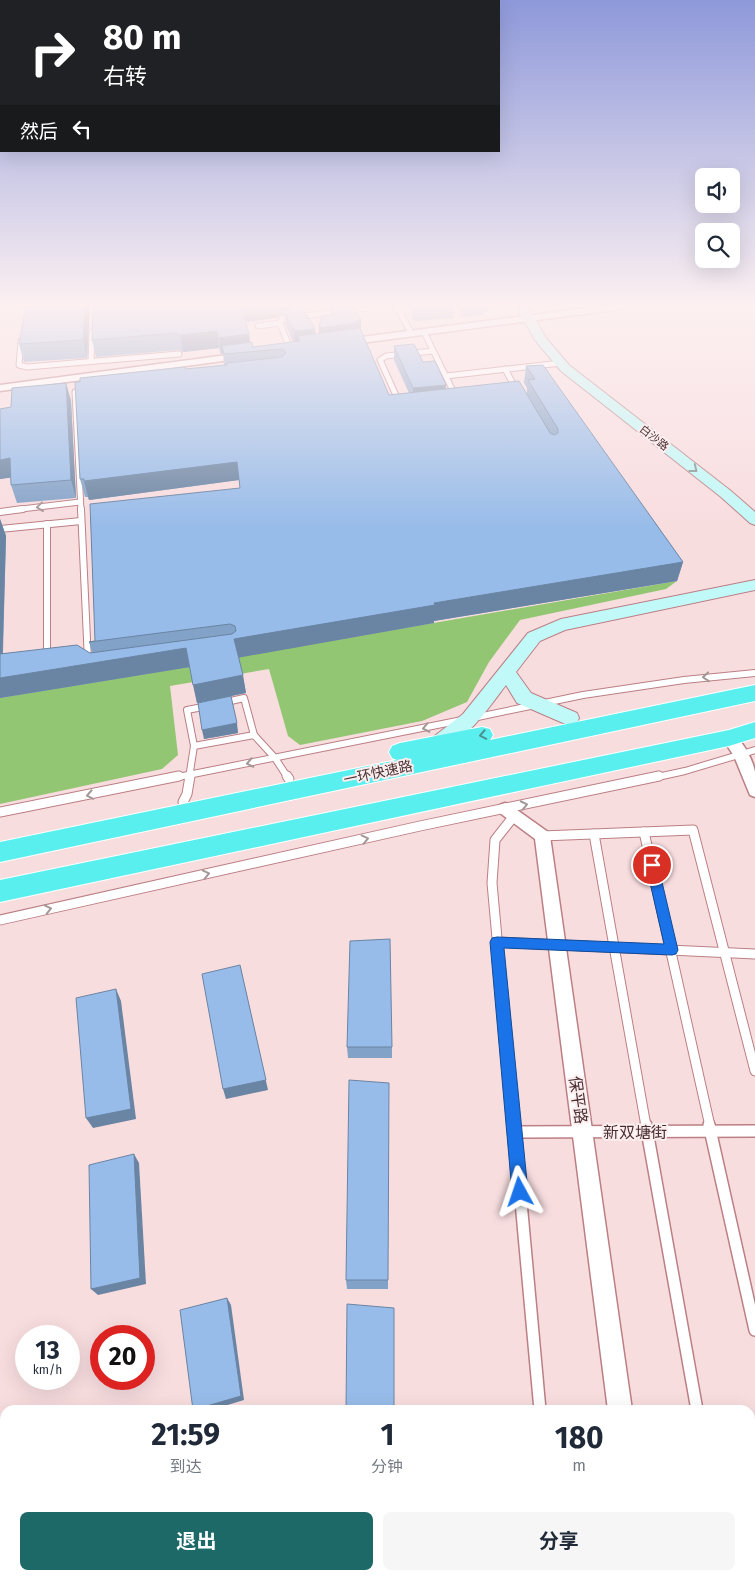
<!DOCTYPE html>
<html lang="zh">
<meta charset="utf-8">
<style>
:root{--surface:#fff;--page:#f6f6f7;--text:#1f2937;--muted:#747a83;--accent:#1c6968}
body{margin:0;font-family:"Fira Sans","Noto Sans SC",sans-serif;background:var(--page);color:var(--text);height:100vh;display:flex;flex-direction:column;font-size:19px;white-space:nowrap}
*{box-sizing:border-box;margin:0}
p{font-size:16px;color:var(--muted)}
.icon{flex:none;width:28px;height:28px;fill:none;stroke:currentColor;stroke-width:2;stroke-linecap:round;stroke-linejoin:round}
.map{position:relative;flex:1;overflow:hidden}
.sheet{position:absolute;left:0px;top:1405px;width:755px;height:175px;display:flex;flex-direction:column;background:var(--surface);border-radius:15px 15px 0 0;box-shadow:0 5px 20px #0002}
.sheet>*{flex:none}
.guide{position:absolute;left:0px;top:0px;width:500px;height:152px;box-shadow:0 5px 20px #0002;background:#202124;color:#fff;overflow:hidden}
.fabs{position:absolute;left:695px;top:168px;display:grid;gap:10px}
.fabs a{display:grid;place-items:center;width:45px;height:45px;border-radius:8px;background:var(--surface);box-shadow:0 5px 20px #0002;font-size:25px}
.speed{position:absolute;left:15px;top:1325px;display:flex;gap:10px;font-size:25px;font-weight:700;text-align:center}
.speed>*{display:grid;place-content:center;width:65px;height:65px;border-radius:50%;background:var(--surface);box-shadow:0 5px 20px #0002;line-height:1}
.speed small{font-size:12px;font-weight:400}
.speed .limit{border:8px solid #d22;background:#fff;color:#111}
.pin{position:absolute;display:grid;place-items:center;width:42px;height:42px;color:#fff;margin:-21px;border:2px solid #fff;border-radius:50%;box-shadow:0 1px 5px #0007}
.me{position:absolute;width:55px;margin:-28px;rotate:355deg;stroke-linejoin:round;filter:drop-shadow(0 0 4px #0008)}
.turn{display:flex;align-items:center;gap:18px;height:105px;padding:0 20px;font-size:22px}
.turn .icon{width:65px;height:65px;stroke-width:2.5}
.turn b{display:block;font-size:35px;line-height:42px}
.then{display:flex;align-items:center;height:48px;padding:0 20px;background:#0003;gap:10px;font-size:19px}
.eta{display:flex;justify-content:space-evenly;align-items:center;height:85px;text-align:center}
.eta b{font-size:30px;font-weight:700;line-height:35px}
.button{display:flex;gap:10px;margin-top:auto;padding:10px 20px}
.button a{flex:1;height:58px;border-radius:8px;background:var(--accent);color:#fff;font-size:20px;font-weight:700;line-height:58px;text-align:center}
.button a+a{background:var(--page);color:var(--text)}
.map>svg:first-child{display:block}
.green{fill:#93c672}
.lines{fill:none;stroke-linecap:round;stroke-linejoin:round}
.service-far3-casing{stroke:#bb7f84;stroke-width:7}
.service-far2-casing{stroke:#bb7f84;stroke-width:8}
.service-far1-casing{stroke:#bb7f84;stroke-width:11}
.service-casing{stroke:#bb7f84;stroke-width:14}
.minor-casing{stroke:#bb7f84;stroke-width:3}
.secondary-casing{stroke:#bb7f84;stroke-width:2}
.trunk-casing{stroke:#fff;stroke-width:2}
.service-far3{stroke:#fff;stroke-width:5}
.service-far2{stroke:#fff;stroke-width:6}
.service-far1{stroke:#fff;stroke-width:9}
.service{stroke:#fff;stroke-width:11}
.minor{fill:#fff;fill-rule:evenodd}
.secondary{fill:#c1f9f8;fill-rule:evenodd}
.trunk{fill:#58efee;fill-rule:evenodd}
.wall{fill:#83a2c8;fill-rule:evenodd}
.shaded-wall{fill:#6a84a3}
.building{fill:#98bce9;stroke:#6a84a3}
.oneway{stroke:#859494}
.oneway2{stroke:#a49798}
.oneway3{stroke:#508f90}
.route{fill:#1a73e8;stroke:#114b97}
.labels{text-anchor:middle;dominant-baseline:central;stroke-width:4;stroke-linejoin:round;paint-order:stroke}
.far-street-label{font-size:11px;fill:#492f31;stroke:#fceeef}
.street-label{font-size:14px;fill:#492f31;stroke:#fceeef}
.near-street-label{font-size:16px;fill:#492f31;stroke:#fceeef}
</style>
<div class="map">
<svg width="755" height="1580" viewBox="0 0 755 1580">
<rect width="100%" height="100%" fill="#f8dddf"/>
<path class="green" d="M677 581 666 589 520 620 489 662 467 702 422 721 300 745 288 736 269 669 170 686 178 755 162 769 0 804V698Z"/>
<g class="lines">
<defs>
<g id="service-far3">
<path d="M396 305 411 333"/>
<path d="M280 323 290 349"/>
<path d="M258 326 280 323 282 319 367 308"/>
<path d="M424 332 456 397"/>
<path d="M21 341 19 365 27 367 179 354"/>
<path d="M91 361 92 332"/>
<path d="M505 369 516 389"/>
<path d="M446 376 561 363"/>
<path d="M399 402 380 360 386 356 433 351"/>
<path d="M13 510 80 502"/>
<path d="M81 510 75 392 85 391"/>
</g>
<g id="service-far2">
<path d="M81 509 88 661"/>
<path d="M0 512 23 509"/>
<path d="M47 524V657"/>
<path d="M0 529 81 521"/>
<path d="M222 703 244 698 254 735"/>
<path d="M473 718 583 695 684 680 755 673"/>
<path d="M194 746 187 710 208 706"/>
<path d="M173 778 462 720"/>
<path d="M189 778 194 746 254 735 275 758 288 778"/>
<path d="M653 778 685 771 755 750"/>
</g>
<g id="service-far1">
<path d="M287 776 289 779"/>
<path d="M183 802 187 794 190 776"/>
<path d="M0 812 179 776"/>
<path d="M514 816 495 840 492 883 514 1126"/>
<path d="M644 832 710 1126"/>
<path d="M594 834 646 1126"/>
<path d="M542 836 693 830 755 1071"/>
<path d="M0 920 420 826 659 776"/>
<path d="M497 942 755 954"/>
</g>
<g id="service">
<path d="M514 1125 540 1410"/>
<path d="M646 1125 697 1410"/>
<path d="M709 1125 755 1330"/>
<path d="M515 1132 755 1131"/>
<path d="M750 1553H755"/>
<path d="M555 1575 556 1580"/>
<path d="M727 1575 728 1580"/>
</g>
<g id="minor">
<path d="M610 305 626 306 622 309 346 345 341 342 346 339Z"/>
<path d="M242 353 247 356 245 358 0 391V385Z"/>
<path d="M729 733C742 737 753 760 755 772 755 780 755 789 755 797L750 795 734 756 722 738 724 734Z"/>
<path d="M505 803 510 805 548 832 550 836 632 1410H608L535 839 500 813 497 809 500 805Z"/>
<rect x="629" y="1575" width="26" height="5"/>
</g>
<g id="secondary">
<path d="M515 305H527L546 338 569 365 731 491 755 512V525L750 523 721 497 561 371 535 340Z"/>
<path d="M755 580V590L565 630 540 641 516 672 531 693 577 713 579 718 577 723 570 725 563 723 517 703 506 685C492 703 457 756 432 748L429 743 432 738 463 714 528 633 561 619Z"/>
</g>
<g id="trunk">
<path d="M755 685V701L0 862V842L397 760 392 758 389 752 392 746 400 743 482 727 490 729 493 735 490 740Z"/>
<path d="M755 722V738L729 746 0 902V880L729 730Z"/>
</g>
</defs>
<use href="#service-far3" class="service-far3-casing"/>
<use href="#service-far2" class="service-far2-casing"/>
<use href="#service-far1" class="service-far1-casing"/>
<use href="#service" class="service-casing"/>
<use href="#minor" class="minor-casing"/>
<use href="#secondary" class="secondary-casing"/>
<use href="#trunk" class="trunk-casing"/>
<use href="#service-far3" class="service-far3"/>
<use href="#service-far2" class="service-far2"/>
<use href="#service-far1" class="service-far1"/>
<use href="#service" class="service"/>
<use href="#minor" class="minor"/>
<use href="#secondary" class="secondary"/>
<use href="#trunk" class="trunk"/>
</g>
<g class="wall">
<path d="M90 305 87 358 24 362 19 344Z"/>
<path d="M93 305H293V309L315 329V334H319V328L331 315V308L327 309 326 305H352L361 320V330L389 395 409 393 394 360V346L423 362 445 389 527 394V388L524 383 526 366 683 562 677 581 434 621V623L239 657 246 693 231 696 238 733 204 739 221 698 197 703 190 667 0 698V519L6 536 3 653H90L92 652 89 642 95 641 240 488 239 480 89 500 88 497H85L80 479 186 369 224 365 223 354H221L219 348 183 352 179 350 96 357 92 340ZM285 314V323L293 342 253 347 250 343 249 334 245 322 277 318 281 315Z"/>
<path d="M411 305H454L453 318 417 321 412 319Z"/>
<path d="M460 305H488V310L483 315 460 317Z"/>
<path d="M66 383 71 401 76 498 17 503 11 485V477L0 479 11 407Z"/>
<path d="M347 1047H392V1058H348Z"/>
<path d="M346 1280H388V1289H347Z"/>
</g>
<g class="shaded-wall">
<path d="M85 305H90L87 358 83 340Z"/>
<path d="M249 305H293L294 313 284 310 285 314 281 315 277 318 242 322 241 306Z"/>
<path d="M327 305H331V308L327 309Z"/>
<path d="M484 305H488V310L483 315Z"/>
<path d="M361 320V333L319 341V328Z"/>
<path d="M315 329 316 342 298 336V344H295L294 331Z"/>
<path d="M217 331 219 348 183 352 180 335Z"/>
<path d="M249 334 251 350 222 346 223 354H221L219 338Z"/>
<path d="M66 383 71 401 76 498 71 480Z"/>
<path d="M446 385 445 398 413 401V388Z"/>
<path d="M10 458 16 477 0 479V460Z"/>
<path d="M237 462 239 480 89 500 84 481Z"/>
<path d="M0 519 6 536 2 673 0 668Z"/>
<path d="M683 562 677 581 434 621V623L237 658 234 639 434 603Z"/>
<path d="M186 648 190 667 0 698V678Z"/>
<path d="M243 675 246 693 197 703 193 685Z"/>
<path d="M237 723 238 733 204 739 202 730Z"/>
<path d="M240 965 268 1090 226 1099 223 1089Z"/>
<path d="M116 989 121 1001 136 1119 93 1128 86 1118Z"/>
<path d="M134 1154 139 1163 146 1284 98 1295 91 1289Z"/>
<path d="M227 1298 231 1305 244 1400 211 1410H194Z"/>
<path d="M166 1575H172L173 1580H166Z"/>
</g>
<g class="building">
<path d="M26 305H85L83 340 19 344Z"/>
<path d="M93 305H249L241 306 249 334 219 338 217 331 180 335 176 333 92 340Z"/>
<path d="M331 305H336V306V305H352L361 320 355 321 356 323 319 328 321 316 335 314Z"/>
<path d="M303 308 315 329 294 331 284 310Z"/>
<path d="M360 328 389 395 519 381 550 433 554 435 558 433V429L528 380 535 379 526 366 543 365 683 562 434 603 435 605 234 639 243 675 193 685 186 648 0 678V654L77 645 90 653 232 634 236 631 235 626 230 624 89 642 95 641 90 504 240 488 237 462 84 481V479H80L75 382H80V378L185 367V369L227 365V363L282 357 286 353 283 349 224 354 222 346 252 342 253 347 300 341 298 336Z"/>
<path d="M414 344 423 362 435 361 446 385 413 388 394 346Z"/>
<path d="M66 383 71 480 11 485 10 458 0 460V409L11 407 12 388Z"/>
<path d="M231 696 237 723 202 730 198 703Z"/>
<path d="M390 939 392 1047H347L350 941Z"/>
<path d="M240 965 266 1080 223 1089 202 974Z"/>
<path d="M116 989 131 1109 86 1118 76 998Z"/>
<path d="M349 1080 389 1083 388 1280H346Z"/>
<path d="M134 1154 140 1278 91 1289 89 1165Z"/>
<path d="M227 1298 241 1396 193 1410 180 1310Z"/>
<path d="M347 1304 394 1308V1410H346Z"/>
<rect x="108" y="1575" width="58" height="5"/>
<rect x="344" y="1575" width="50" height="2"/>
</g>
<defs><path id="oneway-chevron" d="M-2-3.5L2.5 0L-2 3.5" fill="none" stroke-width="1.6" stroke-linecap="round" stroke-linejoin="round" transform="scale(1.25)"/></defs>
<use class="oneway" href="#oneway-chevron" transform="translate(694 469) rotate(38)"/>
<g class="oneway2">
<use href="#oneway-chevron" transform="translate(40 507) rotate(173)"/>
<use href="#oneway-chevron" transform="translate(706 677) rotate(175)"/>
<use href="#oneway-chevron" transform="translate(426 728) rotate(168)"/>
<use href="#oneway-chevron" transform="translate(250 763) rotate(169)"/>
<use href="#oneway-chevron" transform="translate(90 795) rotate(169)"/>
<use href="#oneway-chevron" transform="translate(524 805) rotate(-12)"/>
<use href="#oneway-chevron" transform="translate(365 839) rotate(-13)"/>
<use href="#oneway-chevron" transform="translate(206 874) rotate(-13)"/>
<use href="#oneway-chevron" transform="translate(48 909) rotate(-13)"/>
</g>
<use class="oneway3" href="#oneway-chevron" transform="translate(483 735) rotate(169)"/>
<linearGradient id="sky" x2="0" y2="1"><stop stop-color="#8e99da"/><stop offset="0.58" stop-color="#fcf0f1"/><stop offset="1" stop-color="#fcf0f1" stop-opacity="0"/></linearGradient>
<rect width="755" height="526" fill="url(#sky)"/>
<path class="route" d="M652 860 657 861 658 865 678 950 676 954 672 955 504 948 528 1192 526 1197 520 1200 515 1197 512 1192 490 942 492 938 497 937 664 944 646 865 648 861Z"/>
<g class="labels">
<g class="far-street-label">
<text transform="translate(654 438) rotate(38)">白沙路</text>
</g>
<g class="street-label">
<text transform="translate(378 773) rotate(-12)">一环快速路</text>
</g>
<g class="near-street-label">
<text transform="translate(578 1100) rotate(82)">保平路</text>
<text x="635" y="1132">新双塘街</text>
</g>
</g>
</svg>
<div class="fabs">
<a><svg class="icon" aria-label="sound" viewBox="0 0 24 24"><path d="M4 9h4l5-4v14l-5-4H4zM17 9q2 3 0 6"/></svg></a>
<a><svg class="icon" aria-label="search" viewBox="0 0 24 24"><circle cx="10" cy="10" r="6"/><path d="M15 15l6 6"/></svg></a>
</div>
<div class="speed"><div>13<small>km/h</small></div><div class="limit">20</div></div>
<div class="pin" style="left:652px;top:865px;background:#d93025"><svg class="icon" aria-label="arrive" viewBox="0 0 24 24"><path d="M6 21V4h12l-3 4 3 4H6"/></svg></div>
<svg class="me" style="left:520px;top:1192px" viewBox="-20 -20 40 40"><path d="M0-17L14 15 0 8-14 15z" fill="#1a73e8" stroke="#fff" stroke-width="4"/></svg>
<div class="guide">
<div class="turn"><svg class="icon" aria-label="right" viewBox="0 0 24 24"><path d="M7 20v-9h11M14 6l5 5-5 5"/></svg><div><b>80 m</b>右转</div></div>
<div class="then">然后<svg class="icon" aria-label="left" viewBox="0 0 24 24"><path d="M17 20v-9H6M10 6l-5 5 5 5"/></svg></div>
</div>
<section class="sheet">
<div class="eta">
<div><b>21:59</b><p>到达</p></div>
<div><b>1</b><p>分钟</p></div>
<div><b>180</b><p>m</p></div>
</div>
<div class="button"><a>退出</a><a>分享</a></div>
</section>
</div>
